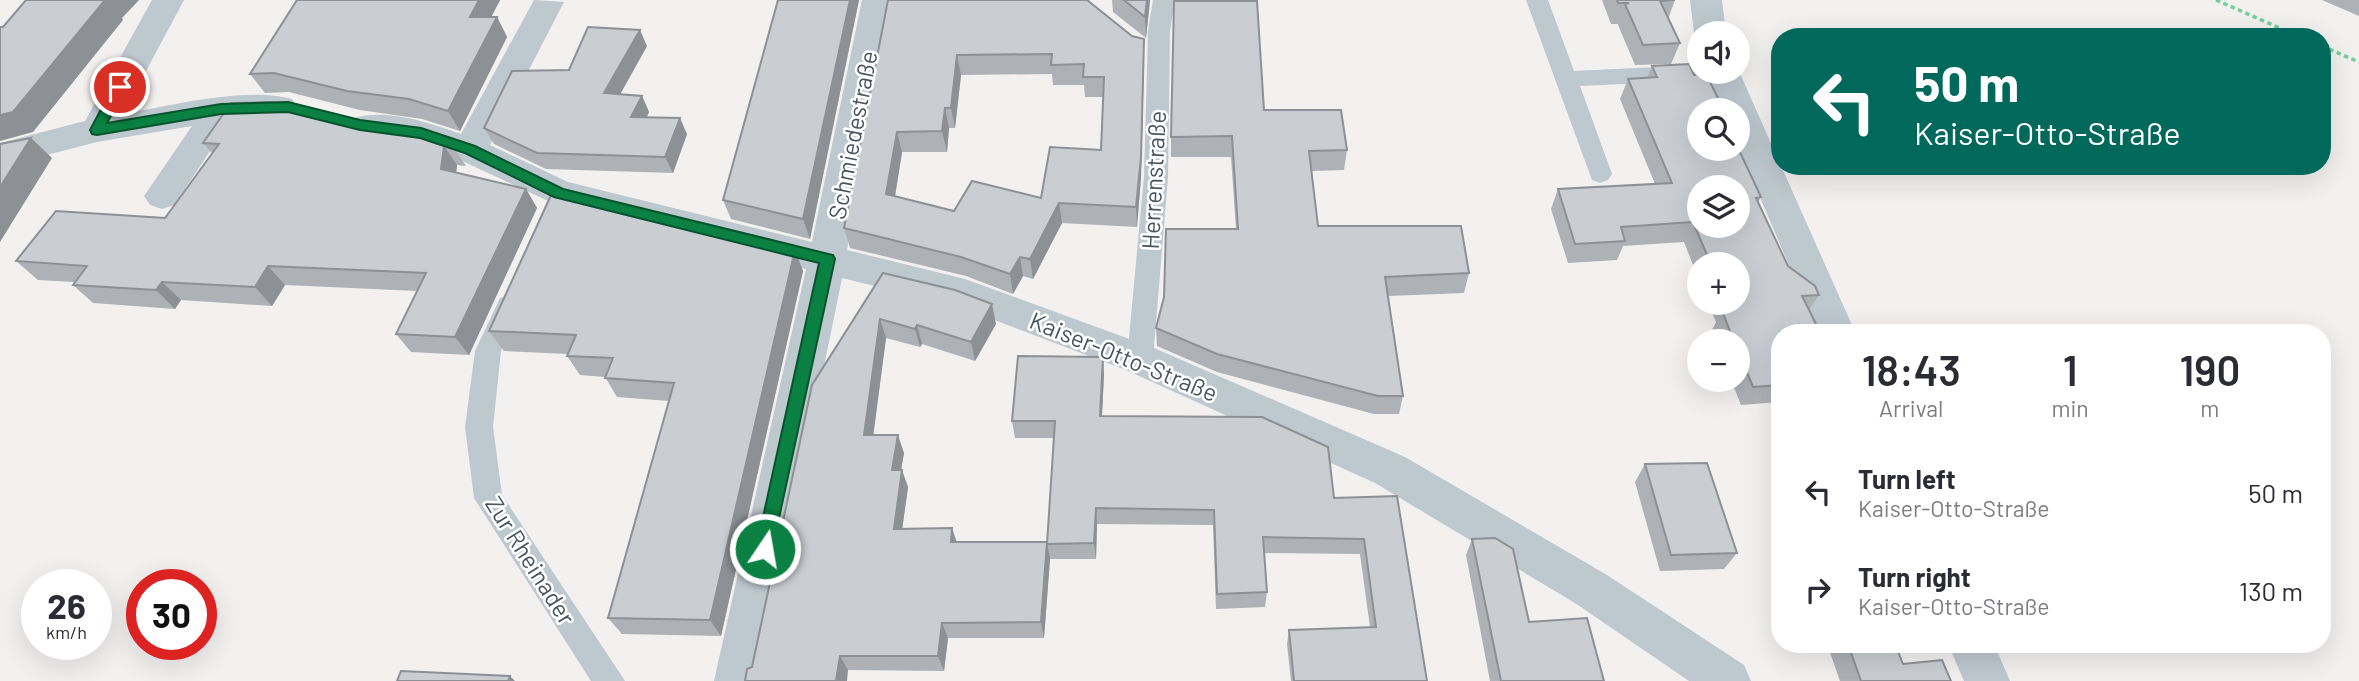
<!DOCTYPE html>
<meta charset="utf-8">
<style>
:root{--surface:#fff;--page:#f7f7f7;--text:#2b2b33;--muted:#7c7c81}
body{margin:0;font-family:Barlow,sans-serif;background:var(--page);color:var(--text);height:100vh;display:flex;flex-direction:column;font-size:26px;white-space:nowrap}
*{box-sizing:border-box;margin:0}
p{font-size:23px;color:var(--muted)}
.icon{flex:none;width:38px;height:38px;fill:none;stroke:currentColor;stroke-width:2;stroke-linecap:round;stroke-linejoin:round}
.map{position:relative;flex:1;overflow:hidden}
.details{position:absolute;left:1771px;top:324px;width:560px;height:329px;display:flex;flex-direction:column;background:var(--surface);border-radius:28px;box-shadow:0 7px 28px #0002}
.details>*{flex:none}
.hud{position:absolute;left:1771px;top:28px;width:560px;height:147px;border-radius:28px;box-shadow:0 7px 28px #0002;background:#00695c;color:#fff;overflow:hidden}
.tools{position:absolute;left:1687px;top:21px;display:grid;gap:14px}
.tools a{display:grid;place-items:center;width:63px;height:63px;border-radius:50%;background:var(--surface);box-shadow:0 7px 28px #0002;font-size:35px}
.speed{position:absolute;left:21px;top:569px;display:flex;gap:14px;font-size:35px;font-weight:700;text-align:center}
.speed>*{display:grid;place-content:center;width:91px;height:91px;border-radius:50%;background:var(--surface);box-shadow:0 7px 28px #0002;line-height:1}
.speed small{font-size:18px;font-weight:400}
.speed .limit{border:10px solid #d22;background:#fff;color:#111}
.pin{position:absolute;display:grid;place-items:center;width:60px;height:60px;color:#fff;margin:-30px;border:4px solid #fff;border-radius:50%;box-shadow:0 2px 7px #0007}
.me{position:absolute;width:77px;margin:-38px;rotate:12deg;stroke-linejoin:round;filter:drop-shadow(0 0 5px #0008)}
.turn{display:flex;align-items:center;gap:24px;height:147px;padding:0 28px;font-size:32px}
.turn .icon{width:91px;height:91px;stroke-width:2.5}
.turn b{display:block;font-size:49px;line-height:60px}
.eta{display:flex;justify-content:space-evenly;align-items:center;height:119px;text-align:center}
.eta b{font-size:42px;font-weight:600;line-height:49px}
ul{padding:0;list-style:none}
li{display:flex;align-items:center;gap:21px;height:98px;padding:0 28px}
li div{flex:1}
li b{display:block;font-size:26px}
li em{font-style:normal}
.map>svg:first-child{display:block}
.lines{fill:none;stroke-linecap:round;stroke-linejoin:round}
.path{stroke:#77ce9d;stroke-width:3.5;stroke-dasharray:4.5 3.5;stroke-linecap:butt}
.service{fill:#bec8cf;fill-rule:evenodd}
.minor{fill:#bec8cf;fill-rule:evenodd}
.wall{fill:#aeb1b5;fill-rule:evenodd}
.shaded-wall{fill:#8d9094}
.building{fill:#caced3;stroke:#8d9094;stroke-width:2;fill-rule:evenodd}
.route{fill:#0b8043;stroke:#07532c;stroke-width:2}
.labels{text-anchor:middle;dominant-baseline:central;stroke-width:5;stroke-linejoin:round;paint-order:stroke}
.street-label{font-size:24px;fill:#48555e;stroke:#fff}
</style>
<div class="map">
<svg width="2359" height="681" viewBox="0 0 2359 681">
<rect width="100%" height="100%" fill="#f3f0f0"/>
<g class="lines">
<g class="path">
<path d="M2216 0 2300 37"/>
<path d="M2322 46 2359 62"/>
</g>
<g class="service">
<path d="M1153 0H1175L1170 31 1168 177 1153 359 1149 367 1140 370 1131 367 1127 359 1144 177 1148 31Z"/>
<path d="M1526 0H1548L1574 71 1699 65V72H1725L1722 77 1714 80 1580 86 1612 174 1608 180 1600 183 1592 180Z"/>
<path d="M509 295 518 298 522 305 501 351 493 427 502 495 625 681H591L474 498 465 427 475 351 500 298Z"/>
</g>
<g class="minor">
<path d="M152 0H184L123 114C169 106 247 86 292 99L297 107 292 115 280 119 231 120 174 205 162 209 150 205 144 196 192 126 97 142 0 167V143L85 121Z"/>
<path d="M534 0 564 2 490 145 568 182 812 242 862 0H894L847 250 965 279 1154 348 1405 457 1607 575 1744 665 1751 681H1689L1575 603 1375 483 1126 370 960 307 842 278 760 681H714L806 269 559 206 458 159 418 145 354 134 349 126 354 118C387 108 430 123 461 134Z"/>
<path d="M1690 0H1722L1726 33H1699V41L1694 33Z"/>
<path d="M1738 69 1855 332H1817L1738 145V110H1723L1707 72H1738Z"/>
<path d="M1948 644H1994L2010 681H1964Z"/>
</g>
</g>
<g class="wall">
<path d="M297 0H500L491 17H497L507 37 460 131 422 119 360 110 289 92 265 93 250 74Z"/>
<path d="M778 0H859L810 239 731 219 723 200Z"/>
<path d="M888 0 1132 36 1144 39V60L1141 177 1137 227 1062 223 1033 279 1023 276 1013 294 966 276 850 248 844 228ZM1052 74 1053 85H1084L1085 97H1103L1101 150 1041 198 954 211 895 197 902 152H947L949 128H955L961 75Z"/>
<path d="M1112 0H1150L1146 38 1113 12Z"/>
<path d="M1602 0H1675L1668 19 1680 43 1671 64 1635 65 1618 25V24H1611Z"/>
<path d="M2322 0H2359V16Z"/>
<path d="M647 46 620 94 642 96 649 112 647 117 687 134 673 173 546 169 494 144 484 128 569 70Z"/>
<path d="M1652 66 1699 110 1761 197 1758 202 1788 266 1819 295 1809 310 1780 332V402L1741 405 1731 380H1738V341H1716L1712 330 1716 322 1708 303H1738V264H1699V280L1684 242 1623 246 1617 260 1568 263 1551 209 1558 189 1655 184 1620 99 1628 79 1647 78Z"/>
<path d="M1264 110 1347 150 1344 170 1312 171 1318 226 1469 273 1464 293 1388 296 1403 396 1399 414H1374L1217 372 1157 346 1156 328 1236 229 1231 157H1171V137Z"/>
<path d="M203 143 453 146 466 166 457 165 456 173 526 189 537 208 469 355 411 352 396 334 418 291 285 285 272 306 181 300 175 309 93 303 73 285 74 282 38 280 16 261 165 218 212 153Z"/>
<path d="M795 250 803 271 721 636 622 634 608 618 669 401 617 397 605 377 580 375 567 356 568 354 504 351 489 331Z"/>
<path d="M883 273 996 324 975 361 922 344 920 347 886 338 873 435 904 453 901 470 908 487 902 529 952 528 957 542H1047L1054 438H1015L1012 421 1104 374 1102 416 1334 498 1397 496 1427 681H1291L1287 644 1289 630 1370 627 1360 554 1264 553 1267 592 1265 607 1216 609 1213 525 1097 524 1096 559H1050L1044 638H948L944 671 848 670 752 667Z"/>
<path d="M1645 464 1737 553 1724 569 1660 571 1635 482Z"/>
<path d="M1472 539 1529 622 1604 681H1490L1466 555Z"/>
<path d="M1827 644H1895L1903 664 1951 681H1840Z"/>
</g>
<g class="shaded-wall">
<path d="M104 0H139L122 18 123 20 33 132 0 141V115Z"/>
<path d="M479 0H500L481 37 470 17Z"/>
<path d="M850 0H859L810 239 803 219Z"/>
<path d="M1147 0H1150L1146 38 1145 17Z"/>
<path d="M497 17 507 37 460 131 448 111Z"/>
<path d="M640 30 647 46 612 109 604 93Z"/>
<path d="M1144 39V60L1141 177 1137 227 1136 207Z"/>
<path d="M957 55 961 75 955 128 951 108Z"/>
<path d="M642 96 649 112 638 133 631 117Z"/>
<path d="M945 108 949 128 947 152 942 131Z"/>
<path d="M680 118 687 134 673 173 665 157Z"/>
<path d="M897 132 902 152 892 214 886 194Z"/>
<path d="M31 138 52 158 0 242V187Z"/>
<path d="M444 146 457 165 454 189 441 169Z"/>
<path d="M526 189 537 208 469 355 455 337Z"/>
<path d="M1059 203 1062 223 1033 279 1030 259Z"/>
<path d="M795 250 803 271 721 636 710 620Z"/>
<path d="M1020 257 1023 276 1013 294 1010 274Z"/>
<path d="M268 266 285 285 272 306 255 287Z"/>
<path d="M162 282 181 300 175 309 156 290Z"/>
<path d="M992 304 996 324 975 361 971 342Z"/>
<path d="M880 319 886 338 871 453 864 435Z"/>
<path d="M917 325 922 344 920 347 915 329Z"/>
<path d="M1103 357 1104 374 1101 433 1100 416Z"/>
<path d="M898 435 904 453 898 488 892 470Z"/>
<path d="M902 470 908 487 900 545 894 529Z"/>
<path d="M1096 508 1097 524 1096 559 1094 543Z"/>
<path d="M952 528 957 545 951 542Z"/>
<path d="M1047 542 1050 559 1044 638 1041 622Z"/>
<path d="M942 623 948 638 944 671 938 656Z"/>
<path d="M840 656 848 670 847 681H836Z"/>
<path d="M510 676 515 681H508Z"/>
</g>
<g class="building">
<path d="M26 0H105L13 112 0 115V27H3Z"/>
<path d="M297 0H479L470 17H497L448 111 409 99 347 91 274 73 250 74Z"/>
<path d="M778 0H850L803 219 723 200Z"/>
<path d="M888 0H1087L1132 36 1144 39 1141 157 1136 207 1059 203 1030 259 1020 257 1010 274 961 257 844 228ZM1052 54 1051 65 1084 64 1083 77H1104L1101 150 1050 147 1041 198 972 181 954 211 886 194 897 132 942 131 945 108H951L957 55Z"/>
<path d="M1124 0H1147L1145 17Z"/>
<path d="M1617 0H1675L1660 1 1680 43 1643 45 1625 4 1629 3H1618Z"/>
<path d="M1174 1H1257L1264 110H1341L1347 150 1309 151 1318 226H1461L1469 273 1385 277 1403 396H1378L1217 354 1156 328 1164 297 1166 229H1238L1232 136 1171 137Z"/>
<path d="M588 27 640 30 604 93 642 96 631 117 680 118 665 157 537 153 484 128 512 71 569 70Z"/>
<path d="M1689 64 1694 75 1706 74 1724 110H1699V149L1738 148 1761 197 1756 198 1788 266 1815 286 1819 295 1802 296 1820 332H1780V385L1753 387 1738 350V341H1734L1722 311H1730L1727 303H1738V264H1711L1693 222 1621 227 1625 241 1575 244 1558 189 1672 183 1628 79 1657 77 1652 66ZM1699 187H1738V226H1699Z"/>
<path d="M272 102 345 120 404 128 453 146H444L441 169 526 189 455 337 396 334 426 273 268 266 255 287 162 282 156 290 73 285 87 266 16 261 56 211 165 218 219 144 203 143 231 103Z"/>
<path d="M31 138 0 187V144Z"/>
<path d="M552 193 795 250 710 620 608 618 674 383 605 378 613 358 567 356 576 335 489 331Z"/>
<path d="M883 273 955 290 992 304 971 342 917 325 915 329 880 319 864 435H898L892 470H902L894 529 952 528 951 542H1047L1041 622 942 623 938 656H840L836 681H745L747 669 752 667 812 385Z"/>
<path d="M1018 356 1103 357 1100 416 1262 417 1328 447 1334 498 1397 496 1427 681H1294L1289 630 1376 627 1364 539 1263 537 1267 592 1217 594 1214 510 1096 508 1094 543 1047 544 1055 421H1012Z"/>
<path d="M1707 463 1737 553 1671 555 1645 464Z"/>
<path d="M1495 538 1513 549 1529 622 1587 618 1604 681H1501L1472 539Z"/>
<path d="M1848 644H1895L1903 664 1942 660 1951 681H1861Z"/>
<path d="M401 671 510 676 508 681H397Z"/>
</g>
<path class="route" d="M120 82 127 87 107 123 221 104 288 102 360 120 421 128 475 146 563 189 833 255 835 259 771 555 765 557 759 555 756 549 819 263 554 197 465 153 420 138 360 130 288 112 221 114 97 135 92 134 90 130 115 83Z"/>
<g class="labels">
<g class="street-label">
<text transform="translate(852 135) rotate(-79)">Schmiedestraße</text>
<text transform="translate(1153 180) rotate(-87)">Herrenstraße</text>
<text transform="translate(1124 356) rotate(22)">Kaiser-Otto-Straße</text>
<text transform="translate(531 560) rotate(58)">Zur Rheinader</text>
</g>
</g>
</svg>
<div class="tools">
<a><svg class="icon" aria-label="sound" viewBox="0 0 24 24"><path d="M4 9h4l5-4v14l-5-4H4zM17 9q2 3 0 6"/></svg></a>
<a><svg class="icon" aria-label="search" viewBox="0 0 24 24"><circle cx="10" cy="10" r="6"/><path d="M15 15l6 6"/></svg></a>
<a><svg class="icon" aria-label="layers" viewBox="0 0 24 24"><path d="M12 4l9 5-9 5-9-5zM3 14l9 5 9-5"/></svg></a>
<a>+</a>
<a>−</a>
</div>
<div class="speed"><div>26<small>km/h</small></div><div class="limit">30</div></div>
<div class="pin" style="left:120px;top:87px;background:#d93025"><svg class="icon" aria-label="arrive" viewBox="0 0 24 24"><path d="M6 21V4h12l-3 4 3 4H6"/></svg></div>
<svg class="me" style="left:765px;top:549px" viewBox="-20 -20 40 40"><circle r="17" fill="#0b8043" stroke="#fff" stroke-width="3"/><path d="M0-11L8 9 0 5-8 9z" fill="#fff"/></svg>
<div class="hud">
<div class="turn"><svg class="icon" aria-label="left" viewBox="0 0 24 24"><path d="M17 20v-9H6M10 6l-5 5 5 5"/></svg><div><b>50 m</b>Kaiser-Otto-Straße</div></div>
</div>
<section class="details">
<div class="eta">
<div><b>18:43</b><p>Arrival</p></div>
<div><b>1</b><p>min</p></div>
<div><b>190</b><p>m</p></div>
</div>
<ul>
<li><svg class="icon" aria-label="left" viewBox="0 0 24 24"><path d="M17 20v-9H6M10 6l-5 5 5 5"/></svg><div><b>Turn left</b><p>Kaiser-Otto-Straße</p></div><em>50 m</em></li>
<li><svg class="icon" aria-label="right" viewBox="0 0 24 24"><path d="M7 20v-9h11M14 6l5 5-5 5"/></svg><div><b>Turn right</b><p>Kaiser-Otto-Straße</p></div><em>130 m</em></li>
</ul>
</section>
</div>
